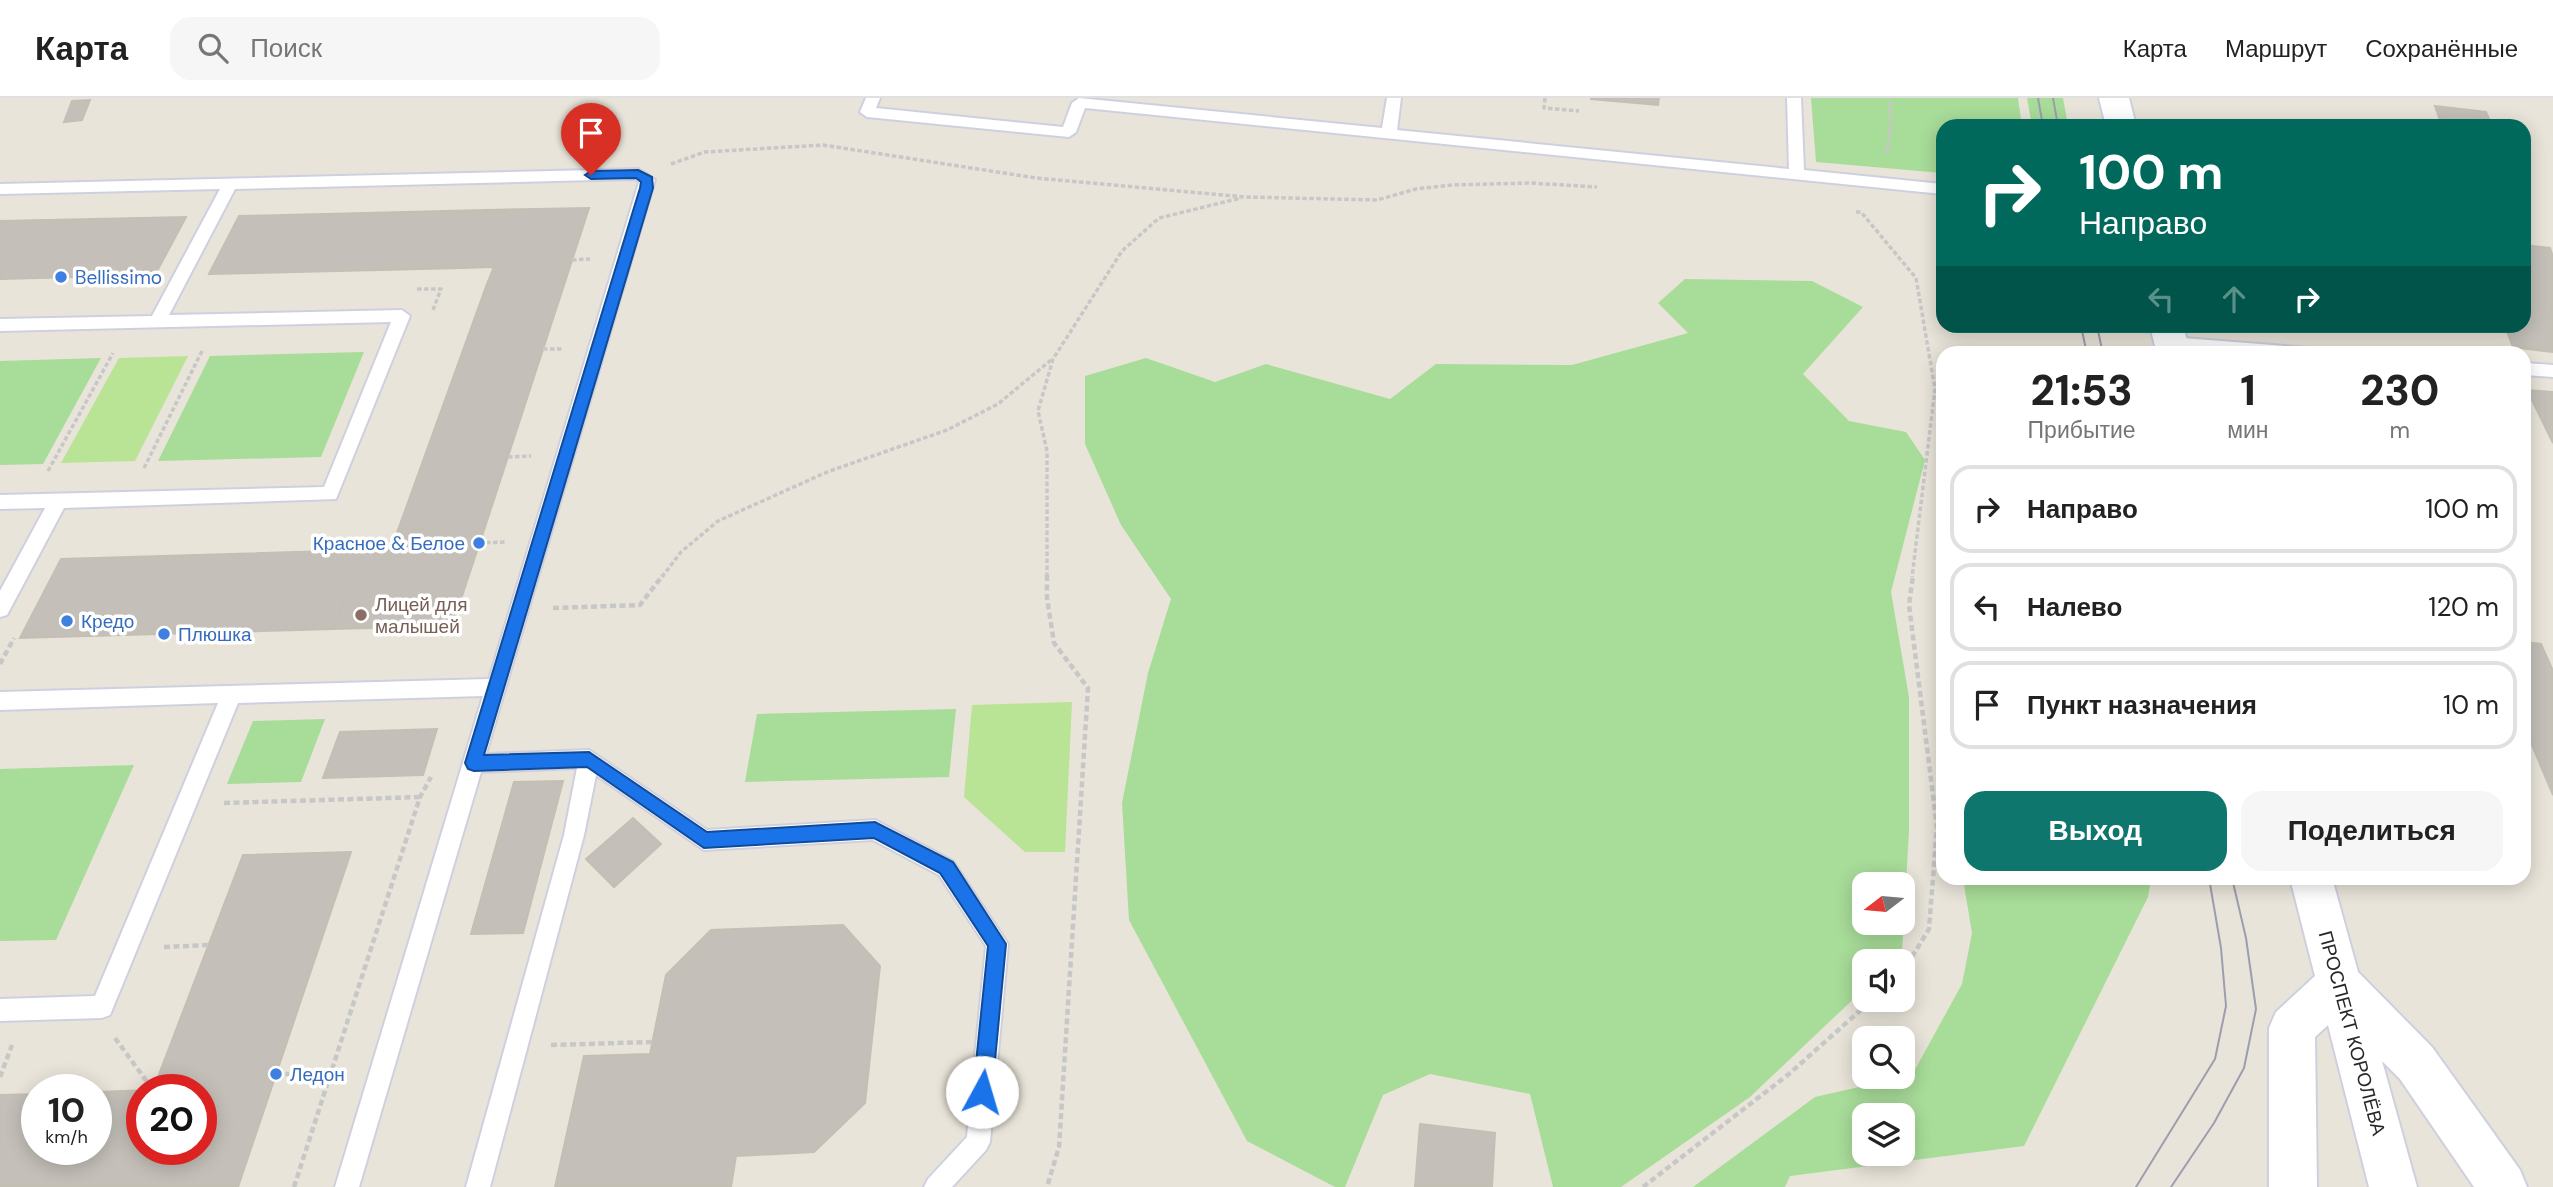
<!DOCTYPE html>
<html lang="ru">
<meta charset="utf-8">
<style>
:root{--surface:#fff;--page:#f6f6f6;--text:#222;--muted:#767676;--line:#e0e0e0;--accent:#0f766e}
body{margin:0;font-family:"DM Sans",sans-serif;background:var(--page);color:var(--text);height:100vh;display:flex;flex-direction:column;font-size:26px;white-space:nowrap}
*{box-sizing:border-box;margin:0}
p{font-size:23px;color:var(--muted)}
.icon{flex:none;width:38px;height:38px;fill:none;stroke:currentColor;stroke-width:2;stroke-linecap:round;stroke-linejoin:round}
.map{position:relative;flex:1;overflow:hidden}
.sheet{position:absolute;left:1936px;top:248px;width:595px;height:539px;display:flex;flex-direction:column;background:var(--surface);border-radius:21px;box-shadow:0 4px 18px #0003}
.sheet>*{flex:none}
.banner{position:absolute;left:1936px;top:21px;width:595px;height:214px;border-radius:21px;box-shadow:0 4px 18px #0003;background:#00695c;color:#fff;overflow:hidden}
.needle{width:46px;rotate:254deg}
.tools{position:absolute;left:1852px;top:774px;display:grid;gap:14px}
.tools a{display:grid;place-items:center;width:63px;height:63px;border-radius:14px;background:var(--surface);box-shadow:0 4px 18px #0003;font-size:35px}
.speed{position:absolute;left:21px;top:976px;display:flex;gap:14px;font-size:35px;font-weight:700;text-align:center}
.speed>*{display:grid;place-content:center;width:91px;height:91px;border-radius:50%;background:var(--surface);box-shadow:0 4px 18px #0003;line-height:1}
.speed small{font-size:18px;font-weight:400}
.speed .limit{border:10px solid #d22;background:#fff;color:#111}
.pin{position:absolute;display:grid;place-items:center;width:60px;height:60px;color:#fff;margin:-72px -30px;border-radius:50% 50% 50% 0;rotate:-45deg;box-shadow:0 0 7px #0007}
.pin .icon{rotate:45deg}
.me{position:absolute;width:77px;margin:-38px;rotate:6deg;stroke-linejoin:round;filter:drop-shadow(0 0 5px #0008)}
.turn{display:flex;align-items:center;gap:24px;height:147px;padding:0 28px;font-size:32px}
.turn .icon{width:91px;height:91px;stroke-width:2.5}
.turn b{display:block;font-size:49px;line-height:60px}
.lanes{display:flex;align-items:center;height:66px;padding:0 28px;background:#0003;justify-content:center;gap:35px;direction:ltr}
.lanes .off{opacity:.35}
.eta{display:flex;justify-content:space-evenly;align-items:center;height:119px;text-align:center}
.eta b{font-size:42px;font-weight:800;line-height:49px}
.action{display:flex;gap:14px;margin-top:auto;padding:14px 28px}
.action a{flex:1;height:80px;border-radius:21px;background:var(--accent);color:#fff;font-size:28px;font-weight:800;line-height:80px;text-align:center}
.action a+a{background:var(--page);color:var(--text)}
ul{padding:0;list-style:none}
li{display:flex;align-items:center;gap:21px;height:88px;margin:0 14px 10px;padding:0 14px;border:4px solid var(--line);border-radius:21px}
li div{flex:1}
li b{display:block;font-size:26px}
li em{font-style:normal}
header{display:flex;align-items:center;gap:42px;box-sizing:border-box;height:98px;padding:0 35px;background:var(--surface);border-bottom:2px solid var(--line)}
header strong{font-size:33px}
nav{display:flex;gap:38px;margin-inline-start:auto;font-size:24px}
.search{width:490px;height:63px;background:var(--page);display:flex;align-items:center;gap:18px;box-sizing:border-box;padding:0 24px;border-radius:21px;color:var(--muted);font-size:26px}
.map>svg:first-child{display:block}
.green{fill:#a8dc99;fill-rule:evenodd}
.pitch{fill:#b9e395}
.building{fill:#c4c0b9;stroke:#c3bfb3;stroke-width:2;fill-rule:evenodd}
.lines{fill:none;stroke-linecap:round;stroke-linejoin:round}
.service-casing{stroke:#cfd0df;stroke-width:4}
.secondary-casing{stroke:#cfd0df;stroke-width:4}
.path-far1{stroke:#c7c7c7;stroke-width:3.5;stroke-dasharray:4.5 2.5;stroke-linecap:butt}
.path{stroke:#c7c7c7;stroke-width:4.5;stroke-dasharray:6 3.5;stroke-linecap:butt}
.service{fill:#fff;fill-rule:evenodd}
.secondary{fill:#fff;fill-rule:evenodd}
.tram{stroke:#9d9db0;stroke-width:2}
.route{fill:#1a73e8;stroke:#114b97;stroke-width:2}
.shop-dot{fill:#3f7fe0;stroke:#fff;stroke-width:2.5}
.education-dot{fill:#8d6e63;stroke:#fff;stroke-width:2.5}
.labels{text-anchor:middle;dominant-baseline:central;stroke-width:7;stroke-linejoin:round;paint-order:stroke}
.shop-label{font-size:19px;fill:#366cbe;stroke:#fff;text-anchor:start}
.education-label{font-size:19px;fill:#785e54;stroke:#fff;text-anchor:start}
.street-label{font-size:19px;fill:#272727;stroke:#fff}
</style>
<header>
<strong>Карта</strong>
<div class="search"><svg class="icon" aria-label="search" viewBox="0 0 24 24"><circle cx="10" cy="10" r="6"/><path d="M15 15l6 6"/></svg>Поиск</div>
<nav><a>Карта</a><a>Маршрут</a><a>Сохранённые</a></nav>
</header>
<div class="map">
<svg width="2553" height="1089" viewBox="0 0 2553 1089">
<rect width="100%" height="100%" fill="#e9e4d9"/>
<g class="green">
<path d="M1811 0H2018L2022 28H1942V75L1816 64Z"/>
<path d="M2027 0H2063L2068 28H2032Z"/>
<path d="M1685 181 1812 183 1863 209 1803 276 1849 323 1906 334 1925 362 1891 494 1909 599V733L1902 854 1893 863H1864V891L1750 999 1621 1089H1553L1530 996 1430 976 1383 997 1345 1089H1335L1247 1043 1129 822 1122 705 1148 575 1171 501 1121 427 1085 346V278L1146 260 1215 284 1266 266 1390 301 1436 266 1572 267 1688 235 1658 205ZM1864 786H1902V824H1864Z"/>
<path d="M364 254 321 359 158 363 210 258Z"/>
<path d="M101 260 43 366 0 367V263Z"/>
<path d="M956 611 949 679 745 684 757 616Z"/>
<path d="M325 621 301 684 227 686 253 623Z"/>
<path d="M134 667 56 842 0 843V671Z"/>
<path d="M1963 781H2151L2148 799 2024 1048 1790 1078 1785 1089H1693L1815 999 1912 977 1962 886 1972 835ZM1864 1017H1902V1055H1864Z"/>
</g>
<g class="pitch">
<path d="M188 258 135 363 61 365 119 260Z"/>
<path d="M1072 604 1065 754H1025L964 699 972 607Z"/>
</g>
<g class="building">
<path d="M1591 0H1659L1658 7 1591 1Z"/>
<path d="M90 2 82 22 64 24 72 3Z"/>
<path d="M2435 8 2486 14 2492 28H2442Z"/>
<path d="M589 110 565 184 487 186 494 169 463 170 485 112Z"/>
<path d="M485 112 463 170 209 176 239 118Z"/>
<path d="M186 119 155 177 0 181V123Z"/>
<path d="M2524 147 2550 150 2553 159V254L2513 249 2505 228H2524Z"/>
<path d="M565 184 485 429 398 432 487 186Z"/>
<path d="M2527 292 2553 294V345Z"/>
<path d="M485 429 452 528 333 531 363 452H390L398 432Z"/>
<path d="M363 452 333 531 20 540 61 461Z"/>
<path d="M2524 544 2541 546 2553 573V697L2524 628Z"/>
<path d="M437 631 423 677 323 680 340 634Z"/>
<path d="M563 683 523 835 471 836 514 684Z"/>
<path d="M633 720 661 746 614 789 586 761Z"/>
<path d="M351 754 238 1089H0V997L37 996V1052H96V994L153 992 243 757ZM142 992H201V1052H142Z"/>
<path d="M843 827 880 868 865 1005 814 1054 736 1058 731 1089H555L584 958 650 956 666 877 711 832Z"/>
<path d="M1420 1026 1495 1035 1492 1089H1415Z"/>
</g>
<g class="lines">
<defs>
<g id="service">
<path d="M866 0H880L876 10 1063 29 1072 5 1079 0 1382 30 1387 0H1401L1397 32 1789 71 1787 0H1801L1804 72 1942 86V96L1085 10 1076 34 1069 39 867 19 860 14Z"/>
<path d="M638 71 655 82 486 656 589 652 707 732 875 722 953 763 1008 846 990 1044 986 1052 952 1089H924L928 1081 967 1039 986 848 939 777 873 742 704 752 596 677 584 737 490 1089H466L564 737 577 670 481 674 359 1089H335L483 598 238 605 110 917 102 920 0 923V901L95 898 218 605 0 612V594L489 581 639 84 635 81 235 91 169 217 402 212 410 218 336 401 64 410 7 517 0 519V493L45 410 0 411V397L324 389 391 224 0 233V221L152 218 220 91 0 96V86Z"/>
<path d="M2171 239 2309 250 2317 256C2294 256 2172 259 2163 245Z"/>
<path d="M2524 265 2553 267V279L2524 277Z"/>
</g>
<g id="secondary">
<path d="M2099 0H2129L2136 28H2106Z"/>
<path d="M2150 228H2183L2191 256H2157Z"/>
<path d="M2290 780H2332L2358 874 2432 949 2520 1072 2527 1089H2474L2400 981 2382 963 2417 1089H2369L2328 927 2315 939 2317 1089H2269V930L2276 914 2315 878Z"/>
</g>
</defs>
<use href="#service" class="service-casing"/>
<use href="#secondary" class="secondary-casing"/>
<g class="path-far1">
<path d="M1545 0 1544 10 1579 13"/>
<path d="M1887 56 1891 26 1890 0"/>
<path d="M671 66 705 54 823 47 1036 80 1245 99 1377 102 1416 91 1451 87 1531 85 1597 89"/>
<path d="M1856 114H1861L1916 180 1935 291 1912 479"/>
<path d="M572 162 590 161"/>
<path d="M417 191H441L433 212"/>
<path d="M543 251H563"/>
<path d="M508 359 531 358"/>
<path d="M144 370 202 253"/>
<path d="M48 373 113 255"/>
<path d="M479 445 506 444"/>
<path d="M662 479 681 454 718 423 827 374 947 332 998 306 1051 262"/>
<path d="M1047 479V353L1038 313 1053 261 1122 153 1159 120 1241 100"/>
</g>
<g class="path">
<path d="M1047 477V500L1054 545 1088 590 1059 1049 1047 1089"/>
<path d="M553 510 640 507 663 477"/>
<path d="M0 566 14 540"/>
<path d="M224 705 422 699"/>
<path d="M164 849 209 847"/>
<path d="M1902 875 1929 831 1937 729 1909 507 1913 477"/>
<path d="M115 940 153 992"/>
<path d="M551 947 653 944"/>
<path d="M276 976H331"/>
<path d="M0 979 12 947"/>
<path d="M294 1089 420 699 431 679"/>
<path d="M1643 1089 1789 976 1873 901"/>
</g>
<use href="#service" class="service"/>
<use href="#secondary" class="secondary"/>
<g class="tram">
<path d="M2038 0 2043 28"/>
<path d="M2053 0 2058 28"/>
<path d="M2081 228 2087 256"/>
<path d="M2097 228 2103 256"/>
<path d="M2136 1089 2215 961 2226 908 2221 850 2209 780"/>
<path d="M2171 1089 2214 1025 2244 970 2256 911 2246 840 2232 780"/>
</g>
</g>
<path class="route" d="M638 72 652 79 653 90 484 657 589 654 707 734 875 724 953 764 1006 846 992 994 989 1001 982 1004 976 1001 973 994 988 848 940 775 874 740 704 750 587 669 474 673 468 671 465 665 640 90 641 84 636 80 591 81 585 77 591 73Z"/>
<g class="shop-dot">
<circle cx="61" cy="179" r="7"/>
<circle cx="479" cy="445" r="7"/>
<circle cx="67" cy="523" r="7"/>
<circle cx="164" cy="536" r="7"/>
<circle cx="276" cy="976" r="7"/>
</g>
<circle class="education-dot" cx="361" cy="517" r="7"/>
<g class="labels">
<g class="shop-label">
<text x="75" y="179">Bellissimo</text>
<text x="465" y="445" text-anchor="end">Красное &amp; Белое</text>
<text x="81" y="523">Кредо</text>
<text x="178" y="536">Плюшка</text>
<text x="290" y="976">Ледон</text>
</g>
<g class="education-label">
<text x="375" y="506">Лицей для<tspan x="375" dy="22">малышей</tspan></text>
</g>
<g class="street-label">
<text transform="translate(2352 935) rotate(75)">ПРОСПЕКТ КОРОЛЁВА</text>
</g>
</g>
</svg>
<div class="tools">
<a><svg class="needle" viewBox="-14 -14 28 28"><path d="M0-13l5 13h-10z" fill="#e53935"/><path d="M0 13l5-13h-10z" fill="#767676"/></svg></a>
<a><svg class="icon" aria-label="sound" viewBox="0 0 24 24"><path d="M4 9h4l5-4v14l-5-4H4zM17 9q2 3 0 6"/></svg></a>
<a><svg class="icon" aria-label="search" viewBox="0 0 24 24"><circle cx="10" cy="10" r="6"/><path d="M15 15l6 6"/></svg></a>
<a><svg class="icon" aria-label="layers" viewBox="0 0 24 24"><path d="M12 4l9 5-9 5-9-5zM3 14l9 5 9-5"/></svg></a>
</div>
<div class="speed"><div>10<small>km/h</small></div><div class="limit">20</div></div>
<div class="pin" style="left:591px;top:77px;background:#d93025"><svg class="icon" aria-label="arrive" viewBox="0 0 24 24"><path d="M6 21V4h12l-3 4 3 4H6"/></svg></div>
<svg class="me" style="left:982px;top:994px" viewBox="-20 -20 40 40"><circle r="19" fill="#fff"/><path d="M0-13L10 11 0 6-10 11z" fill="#1a73e8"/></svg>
<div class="banner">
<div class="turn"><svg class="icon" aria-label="right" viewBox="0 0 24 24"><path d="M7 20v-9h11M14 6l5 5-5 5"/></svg><div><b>100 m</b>Направо</div></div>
<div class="lanes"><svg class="icon off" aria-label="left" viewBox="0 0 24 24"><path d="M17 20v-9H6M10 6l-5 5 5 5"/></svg><svg class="icon off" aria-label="ahead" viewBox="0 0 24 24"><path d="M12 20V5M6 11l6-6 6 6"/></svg><svg class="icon" aria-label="right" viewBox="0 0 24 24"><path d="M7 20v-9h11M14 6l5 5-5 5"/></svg></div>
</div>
<section class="sheet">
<div class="eta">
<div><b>21:53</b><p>Прибытие</p></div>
<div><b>1</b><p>мин</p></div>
<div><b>230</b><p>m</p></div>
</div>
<ul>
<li><svg class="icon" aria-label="right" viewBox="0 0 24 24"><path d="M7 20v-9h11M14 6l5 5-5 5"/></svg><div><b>Направо</b></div><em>100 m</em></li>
<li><svg class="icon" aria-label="left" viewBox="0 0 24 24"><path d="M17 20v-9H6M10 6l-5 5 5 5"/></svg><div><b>Налево</b></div><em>120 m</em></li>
<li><svg class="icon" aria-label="arrive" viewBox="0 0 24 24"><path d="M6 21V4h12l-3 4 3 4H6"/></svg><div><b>Пункт назначения</b></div><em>10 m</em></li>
</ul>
<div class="action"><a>Выход</a><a>Поделиться</a></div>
</section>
</div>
